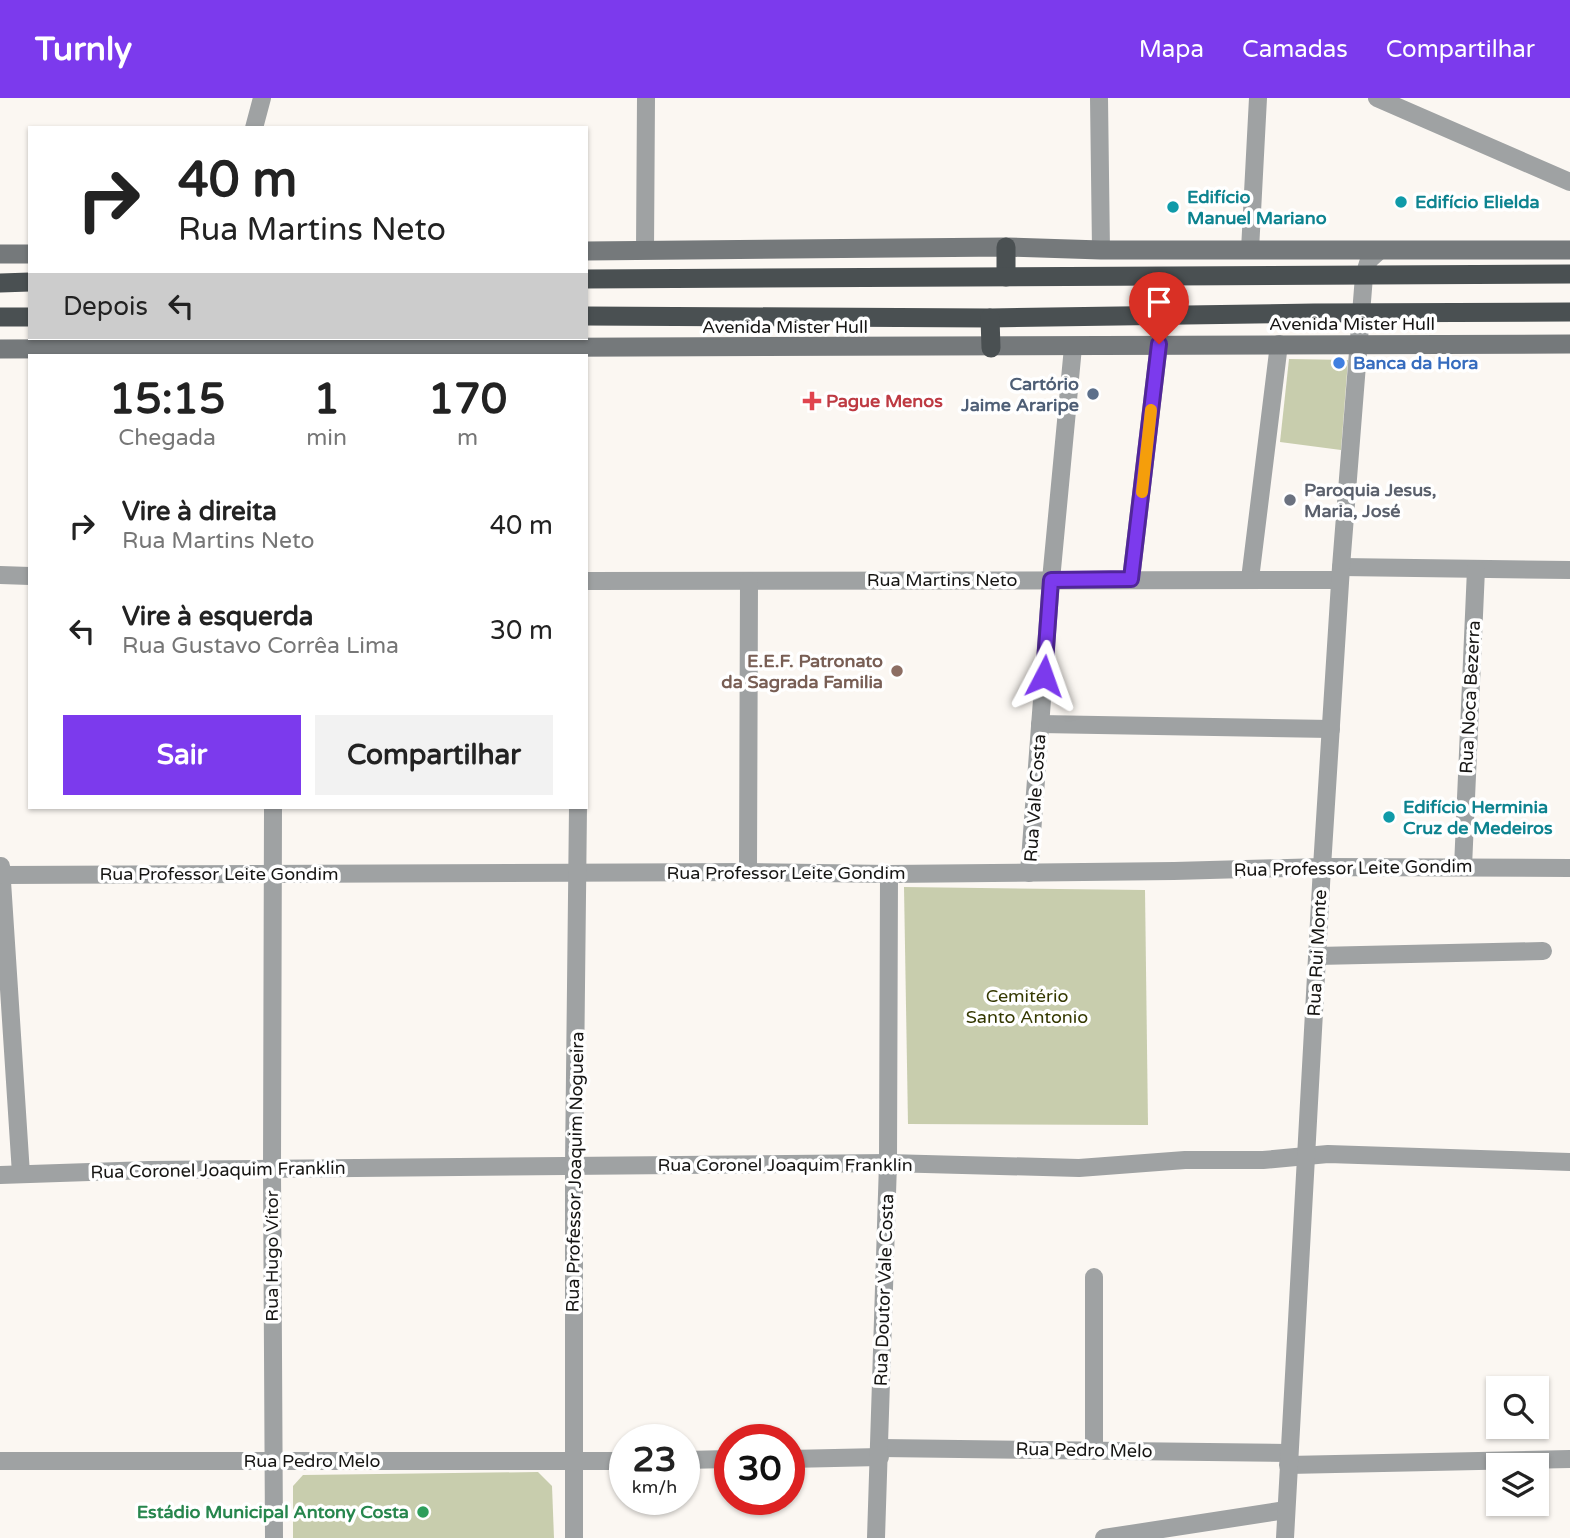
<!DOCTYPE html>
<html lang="pt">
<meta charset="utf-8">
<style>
:root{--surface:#fff;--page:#f2f2f2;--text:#222;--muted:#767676;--accent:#7c3aed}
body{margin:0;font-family:"Varela Round",sans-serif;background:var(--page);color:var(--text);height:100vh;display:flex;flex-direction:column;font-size:26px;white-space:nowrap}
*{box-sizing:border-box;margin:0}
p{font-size:23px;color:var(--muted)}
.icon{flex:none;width:38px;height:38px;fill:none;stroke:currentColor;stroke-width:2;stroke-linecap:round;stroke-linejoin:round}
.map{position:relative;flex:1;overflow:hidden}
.details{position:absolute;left:28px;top:256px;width:560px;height:455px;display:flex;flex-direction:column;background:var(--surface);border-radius:0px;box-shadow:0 2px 5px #0004}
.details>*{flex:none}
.guide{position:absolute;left:28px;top:28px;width:560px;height:214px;border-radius:0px;box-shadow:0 2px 5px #0004;background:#fff;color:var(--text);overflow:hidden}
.fabs{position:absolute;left:1486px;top:1278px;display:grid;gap:14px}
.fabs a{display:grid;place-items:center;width:63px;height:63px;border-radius:0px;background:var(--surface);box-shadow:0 2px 5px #0004;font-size:35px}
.speed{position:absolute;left:609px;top:1326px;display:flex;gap:14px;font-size:35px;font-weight:700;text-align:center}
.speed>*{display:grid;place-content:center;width:91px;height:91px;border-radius:50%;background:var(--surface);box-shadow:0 2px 5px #0004;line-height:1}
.speed small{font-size:18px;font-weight:400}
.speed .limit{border:10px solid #d22;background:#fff;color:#111}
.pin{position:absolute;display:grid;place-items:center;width:60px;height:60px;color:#fff;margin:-72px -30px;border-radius:50% 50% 50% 0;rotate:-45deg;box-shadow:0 0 7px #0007}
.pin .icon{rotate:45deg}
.me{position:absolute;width:77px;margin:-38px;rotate:4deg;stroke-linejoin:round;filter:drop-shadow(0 0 5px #0008)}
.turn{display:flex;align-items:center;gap:24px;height:147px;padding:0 35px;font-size:32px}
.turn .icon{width:91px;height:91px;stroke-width:2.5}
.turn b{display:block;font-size:49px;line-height:60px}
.then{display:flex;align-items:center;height:66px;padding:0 35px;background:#0003;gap:14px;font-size:26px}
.eta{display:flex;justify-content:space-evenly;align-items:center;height:119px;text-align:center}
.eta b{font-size:42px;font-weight:700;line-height:49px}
.primary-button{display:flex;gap:14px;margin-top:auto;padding:14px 35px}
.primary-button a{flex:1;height:80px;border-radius:0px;background:var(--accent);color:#fff;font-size:28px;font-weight:700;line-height:80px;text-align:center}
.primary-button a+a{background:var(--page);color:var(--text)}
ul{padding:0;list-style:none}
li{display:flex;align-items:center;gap:21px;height:105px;padding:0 35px}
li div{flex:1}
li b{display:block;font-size:26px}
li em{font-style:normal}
header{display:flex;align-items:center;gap:42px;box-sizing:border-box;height:98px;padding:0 35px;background:var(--accent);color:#fff}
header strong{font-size:33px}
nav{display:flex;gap:38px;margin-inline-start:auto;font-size:24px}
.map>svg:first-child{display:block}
.green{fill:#c8cdad}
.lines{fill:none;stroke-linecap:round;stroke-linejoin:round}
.minor{stroke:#9fa2a3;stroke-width:18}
.secondary{stroke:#75797b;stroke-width:19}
.trunk{stroke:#4a5052;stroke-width:19}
.route-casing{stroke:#51269a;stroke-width:18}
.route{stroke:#7c3aed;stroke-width:12}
.slow{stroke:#f59e0b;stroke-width:12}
.culture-dot{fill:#0f9aa8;stroke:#fff;stroke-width:2.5}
.shop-dot{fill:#3f7fe0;stroke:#fff;stroke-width:2.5}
.service-dot{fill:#5c6f8a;stroke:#fff;stroke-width:2.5}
.health-dot{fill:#e0444e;stroke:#fff;stroke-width:2.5}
.worship-dot{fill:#6b7280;stroke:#fff;stroke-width:2.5}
.education-dot{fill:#8d6e63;stroke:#fff;stroke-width:2.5}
.leisure-dot{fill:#2e9e5b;stroke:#fff;stroke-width:2.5}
.labels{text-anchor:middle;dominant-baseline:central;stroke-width:7;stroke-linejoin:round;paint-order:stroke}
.culture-label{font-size:18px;font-weight:bold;fill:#0d838f;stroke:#fff;text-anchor:start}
.street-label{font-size:18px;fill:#161513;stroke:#fff}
.shop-label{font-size:18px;font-weight:bold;fill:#366cbe;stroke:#fff;text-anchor:start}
.service-label{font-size:18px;font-weight:bold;fill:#4e5e75;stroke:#fff;text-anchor:end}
.health-label{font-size:18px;font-weight:bold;fill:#be3a42;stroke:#fff;text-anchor:start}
.worship-label{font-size:18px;font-weight:bold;fill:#5b616d;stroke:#fff;text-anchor:start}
.education-label{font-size:18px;font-weight:bold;fill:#785e54;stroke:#fff;text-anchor:end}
.park-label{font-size:18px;fill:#343800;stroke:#fff}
.leisure-label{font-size:18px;font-weight:bold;fill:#27864d;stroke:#fff;text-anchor:end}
</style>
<header>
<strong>Turnly</strong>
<nav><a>Mapa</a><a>Camadas</a><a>Compartilhar</a></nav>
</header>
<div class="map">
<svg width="1570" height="1440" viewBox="0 0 1570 1440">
<rect width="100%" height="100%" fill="#fbf7f2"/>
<g class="green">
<path d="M1289 261 1348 262 1341 352 1280 344Z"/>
<path d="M904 789 1145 792 1148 1027 908 1026Z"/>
<path d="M538 1374 552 1388 554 1440H293V1388L303 1377Z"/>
</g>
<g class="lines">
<g class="minor">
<path d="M1099 0 1101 152"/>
<path d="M1377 0 1570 84"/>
<path d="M254 30 262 0"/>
<path d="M645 152 646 0"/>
<path d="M1250 152 1258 0"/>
<path d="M1341 469 1570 472"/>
<path d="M0 477 30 478"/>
<path d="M1131 481 1159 246"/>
<path d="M1250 481 1279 246"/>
<path d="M586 483 1340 482"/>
<path d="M1040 626 1331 631"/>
<path d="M273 709 272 1072 274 1440"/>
<path d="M1 768 21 1076"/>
<path d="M1463 769 1476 471"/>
<path d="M748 774 749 483"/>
<path d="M1029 775 1051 482 1073 249"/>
<path d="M3 777 748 774 889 776 1174 773 1322 769 1570 770"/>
<path d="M1317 858 1543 853"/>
<path d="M0 1077 149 1072 888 1065 1079 1070 1185 1062H1263L1328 1056 1570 1064"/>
<path d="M1094 1179V1353"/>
<path d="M881 1350 1288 1355"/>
<path d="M789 1361 880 1359"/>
<path d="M684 1362 730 1361"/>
<path d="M0 1363H625"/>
<path d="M1288 1367 1570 1361"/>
<path d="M574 1440V1067L578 709"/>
<path d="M876 1440 888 1065 889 776"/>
<path d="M1104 1440 1286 1412"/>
<path d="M1285 1440 1322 769 1341 469 1364 178 1369 162 1380 152"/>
</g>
<g class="secondary">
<path d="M586 153 1006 149 1101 152H1570"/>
<path d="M0 156H30"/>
<path d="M0 251 1570 246"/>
</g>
<g class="trunk">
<path d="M1006 149V179"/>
<path d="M586 181 1570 176"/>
<path d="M0 185 30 184"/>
<path d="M586 218 990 220 1314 215 1570 214"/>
<path d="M0 219H30"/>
<path d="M990 220 991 250"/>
</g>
</g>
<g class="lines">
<defs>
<path id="route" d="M1044 578 1051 482 1131 481 1159 246"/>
</defs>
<use href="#route" class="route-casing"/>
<use href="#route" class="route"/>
<path class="slow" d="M1142 394 1151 312"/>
</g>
<g class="culture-dot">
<circle cx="1401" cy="104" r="7"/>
<circle cx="1173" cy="109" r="7"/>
<circle cx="1389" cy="719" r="7"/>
</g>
<circle class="shop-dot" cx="1339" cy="265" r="7"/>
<circle class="service-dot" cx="1093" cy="296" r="7"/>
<path class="health-dot" d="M808.5 292.5h7v7h7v7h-7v7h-7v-7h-7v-7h7z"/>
<circle class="worship-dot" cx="1290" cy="402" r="7"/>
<circle class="education-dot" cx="897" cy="573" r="7"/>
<circle class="leisure-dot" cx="423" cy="1414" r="7"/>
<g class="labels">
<g class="culture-label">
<text x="1187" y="99">Edifício<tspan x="1187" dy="21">Manuel Mariano</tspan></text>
<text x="1415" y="104">Edifício Elielda</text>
<text x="1403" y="709">Edifício Herminia<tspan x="1403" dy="21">Cruz de Medeiros</tspan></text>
</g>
<g class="street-label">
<text x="1352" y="226">Avenida Mister Hull</text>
<text x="785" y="229">Avenida Mister Hull</text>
<text x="942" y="482">Rua Martins Neto</text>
<text transform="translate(1470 599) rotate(-87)">Rua Noca Bezerra</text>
<text transform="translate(1035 700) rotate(-86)">Rua Vale Costa</text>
<text transform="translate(1353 770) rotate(-1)">Rua Professor Leite Gondim</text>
<text x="786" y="775">Rua Professor Leite Gondim</text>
<text x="219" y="776">Rua Professor Leite Gondim</text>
<text transform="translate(1317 855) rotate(-87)">Rua Rui Monte</text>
<text x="785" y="1067">Rua Coronel Joaquim Franklin</text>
<text transform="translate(218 1072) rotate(-1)">Rua Coronel Joaquim Franklin</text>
<text transform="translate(575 1074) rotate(-89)">Rua Professor Joaquim Nogueira</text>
<text transform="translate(272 1158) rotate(-90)">Rua Hugo Vítor</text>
<text transform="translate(884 1192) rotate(-88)">Rua Doutor Vale Costa</text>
<text transform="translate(1084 1352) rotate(1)">Rua Pedro Melo</text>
<text x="312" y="1363">Rua Pedro Melo</text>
</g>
<g class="shop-label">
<text x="1353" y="265">Banca da Hora</text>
</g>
<g class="service-label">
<text x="1079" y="286">Cartório<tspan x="1079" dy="21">Jaime Araripe</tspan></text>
</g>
<g class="health-label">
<text x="826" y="303">Pague Menos</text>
</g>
<g class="worship-label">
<text x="1304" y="392">Paroquia Jesus,<tspan x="1304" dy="21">Maria, José</tspan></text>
</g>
<g class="education-label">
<text x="883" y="563">E.E.F. Patronato<tspan x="883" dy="21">da Sagrada Familia</tspan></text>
</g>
<g class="park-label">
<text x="1027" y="898">Cemitério<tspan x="1027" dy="21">Santo Antonio</tspan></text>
</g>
<g class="leisure-label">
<text x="409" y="1414">Estádio Municipal Antony Costa</text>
</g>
</g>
</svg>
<div class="fabs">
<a><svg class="icon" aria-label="search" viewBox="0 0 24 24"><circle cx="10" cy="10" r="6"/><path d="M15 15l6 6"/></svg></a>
<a><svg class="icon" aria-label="layers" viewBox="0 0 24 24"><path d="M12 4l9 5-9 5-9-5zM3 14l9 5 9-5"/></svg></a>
</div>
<div class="speed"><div>23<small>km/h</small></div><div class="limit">30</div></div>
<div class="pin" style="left:1159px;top:246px;background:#d93025"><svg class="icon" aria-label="arrive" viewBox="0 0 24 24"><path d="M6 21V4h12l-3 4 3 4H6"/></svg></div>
<svg class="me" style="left:1044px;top:578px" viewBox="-20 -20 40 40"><path d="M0-17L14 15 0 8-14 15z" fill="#7c3aed" stroke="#fff" stroke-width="4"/></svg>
<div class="guide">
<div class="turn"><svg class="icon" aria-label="right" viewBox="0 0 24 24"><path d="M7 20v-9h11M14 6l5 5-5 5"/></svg><div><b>40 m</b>Rua Martins Neto</div></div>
<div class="then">Depois<svg class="icon" aria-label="left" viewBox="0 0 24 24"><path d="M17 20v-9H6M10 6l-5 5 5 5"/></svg></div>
</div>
<section class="details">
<div class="eta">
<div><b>15:15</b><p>Chegada</p></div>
<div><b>1</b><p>min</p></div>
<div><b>170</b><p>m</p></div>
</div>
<ul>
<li><svg class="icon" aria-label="right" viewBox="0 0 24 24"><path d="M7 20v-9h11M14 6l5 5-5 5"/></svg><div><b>Vire à direita</b><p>Rua Martins Neto</p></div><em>40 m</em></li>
<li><svg class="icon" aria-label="left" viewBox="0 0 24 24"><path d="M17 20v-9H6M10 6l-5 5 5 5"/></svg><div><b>Vire à esquerda</b><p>Rua Gustavo Corrêa Lima</p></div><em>30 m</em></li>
</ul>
<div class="primary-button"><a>Sair</a><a>Compartilhar</a></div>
</section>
</div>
